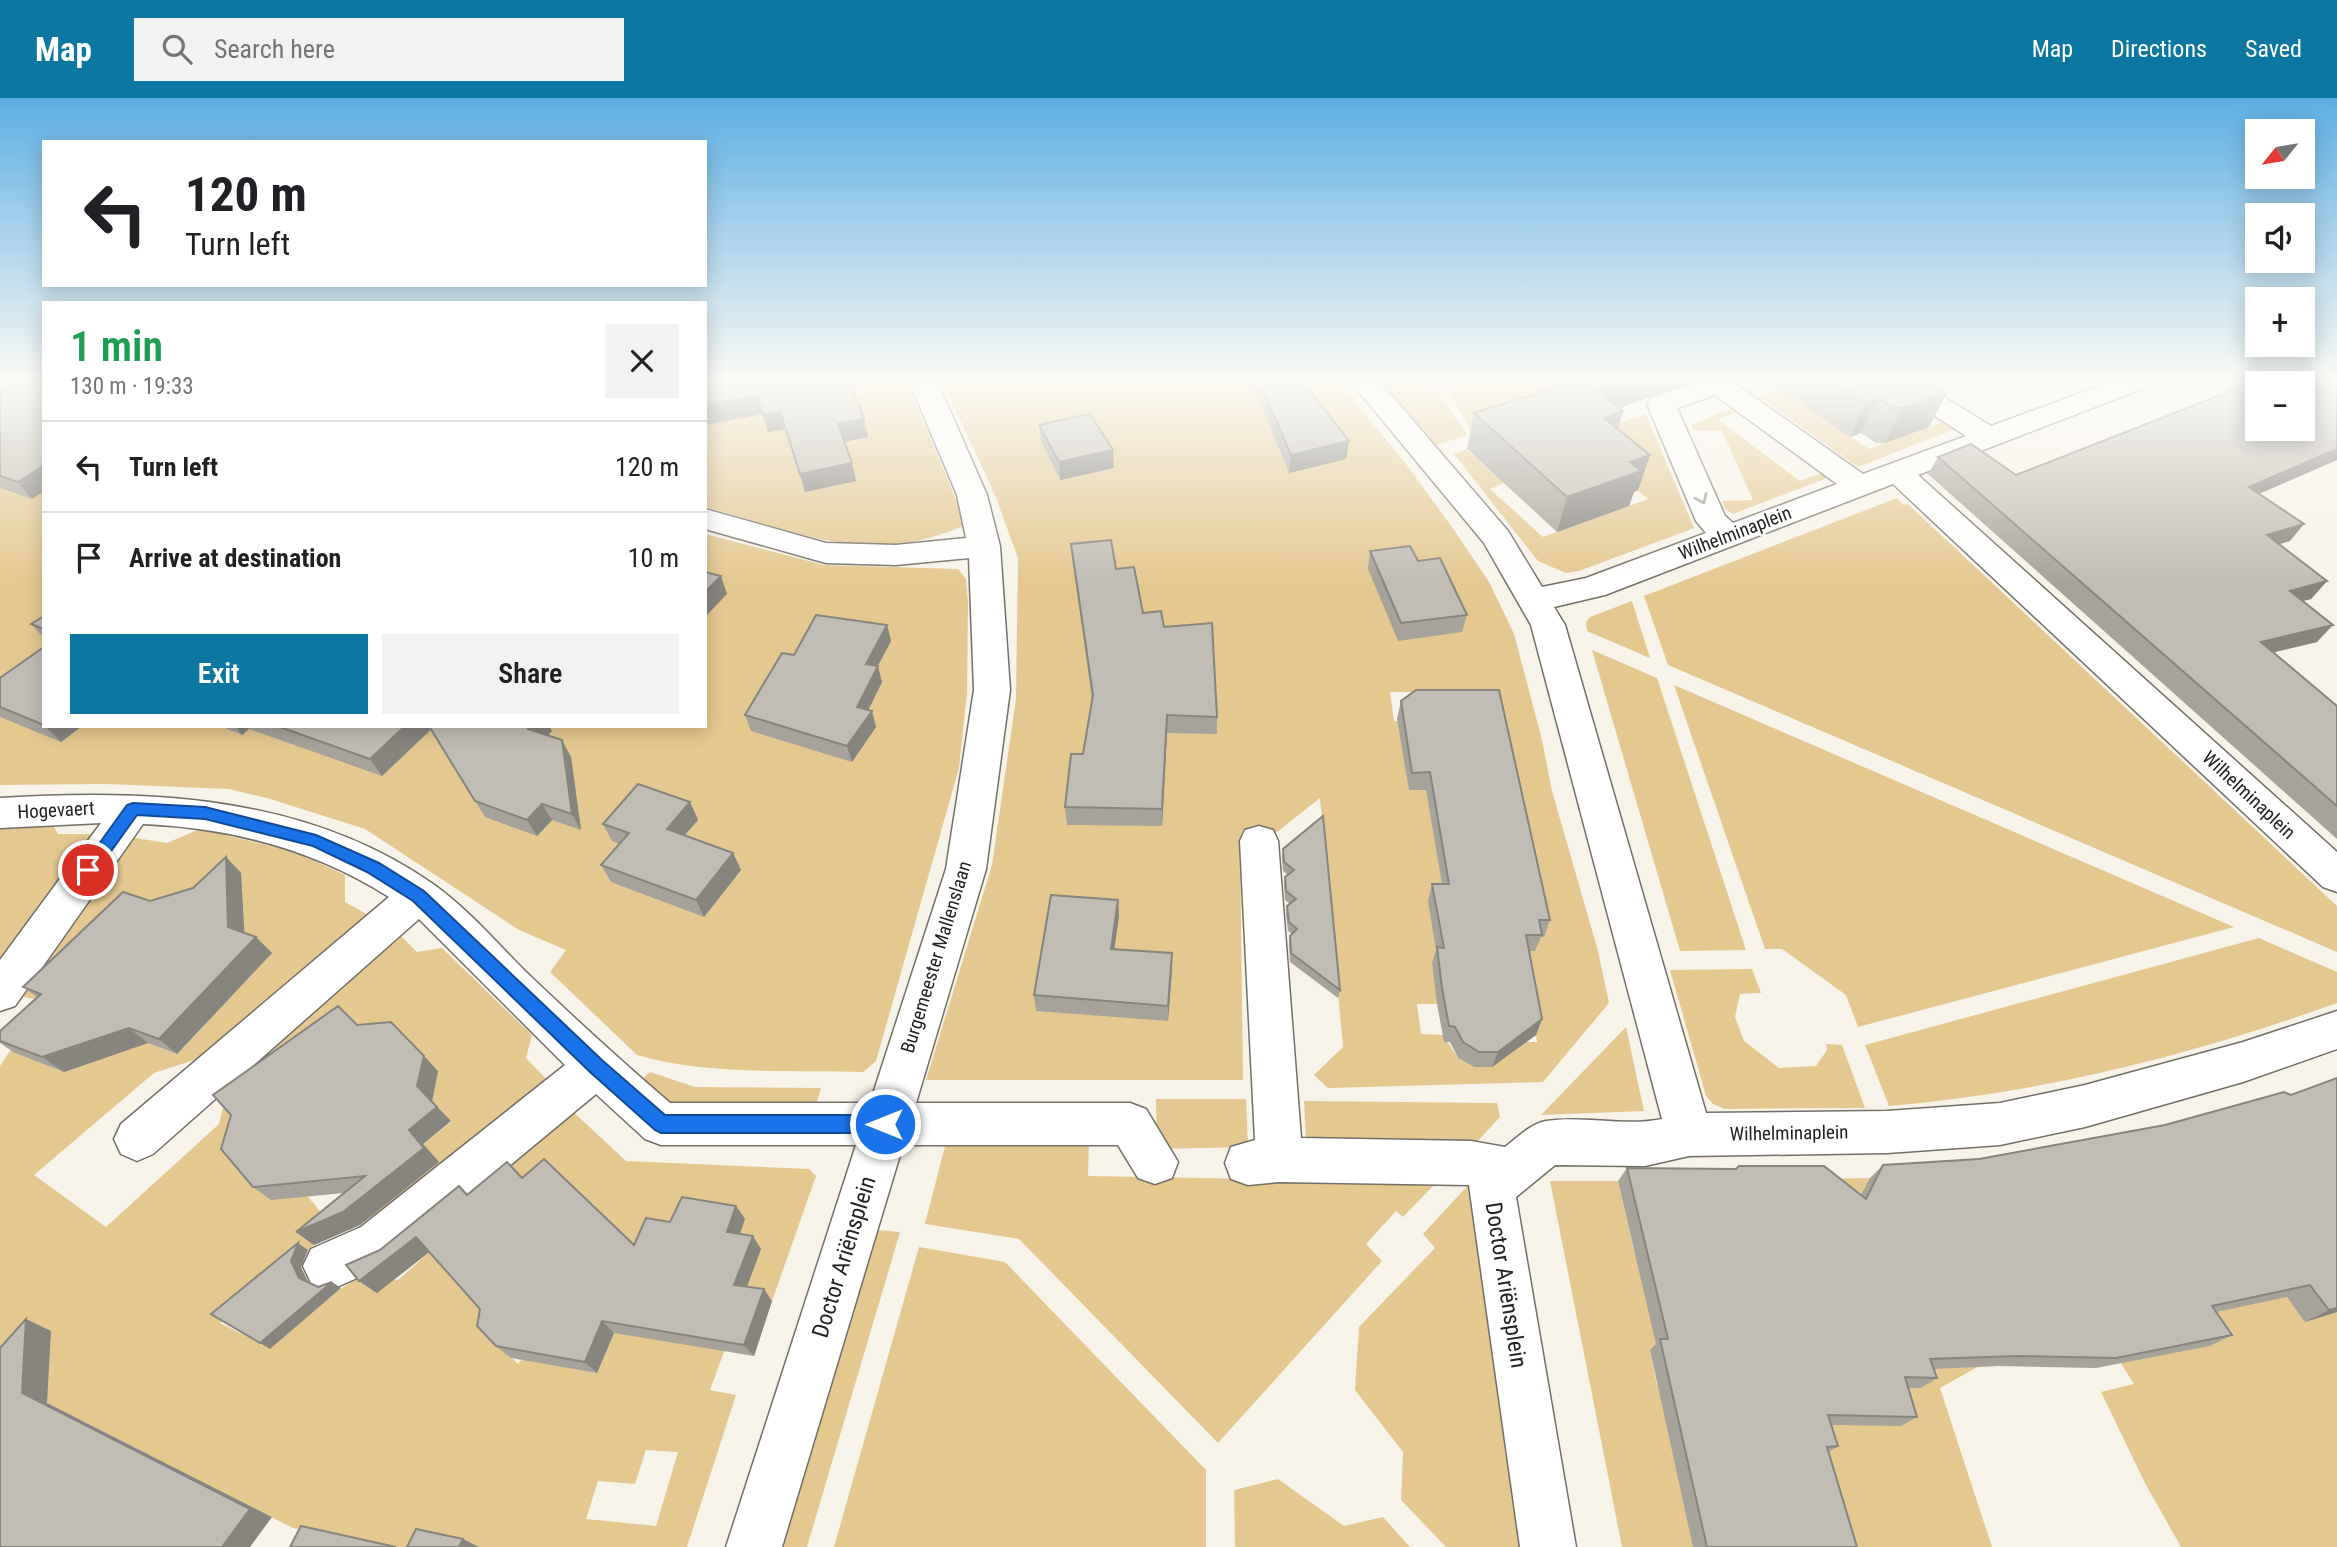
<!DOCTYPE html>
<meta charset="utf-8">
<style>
:root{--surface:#fff;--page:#f2f2f2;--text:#202124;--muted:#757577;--line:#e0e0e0;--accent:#0c78a2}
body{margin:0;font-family:"Roboto Condensed",sans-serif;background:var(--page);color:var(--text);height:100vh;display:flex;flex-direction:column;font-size:26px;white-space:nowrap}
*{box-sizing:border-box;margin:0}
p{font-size:23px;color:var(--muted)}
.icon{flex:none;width:38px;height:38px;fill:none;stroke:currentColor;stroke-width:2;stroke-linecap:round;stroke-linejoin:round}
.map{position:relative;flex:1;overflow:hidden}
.panel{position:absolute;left:42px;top:203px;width:665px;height:427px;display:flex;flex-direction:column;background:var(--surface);border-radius:0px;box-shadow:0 4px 18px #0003}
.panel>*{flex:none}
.top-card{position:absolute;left:42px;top:42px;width:665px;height:147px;border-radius:0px;box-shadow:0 4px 18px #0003;background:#fff;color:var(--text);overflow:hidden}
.needle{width:46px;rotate:240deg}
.tools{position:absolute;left:2245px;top:21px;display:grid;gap:14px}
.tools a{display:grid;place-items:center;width:70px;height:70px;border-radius:0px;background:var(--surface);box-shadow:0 4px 18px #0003;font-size:35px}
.pin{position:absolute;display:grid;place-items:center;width:60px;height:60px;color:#fff;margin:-30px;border:4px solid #fff;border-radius:50%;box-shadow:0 2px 7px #0007}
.me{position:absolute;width:77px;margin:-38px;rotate:270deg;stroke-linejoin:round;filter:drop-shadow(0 0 5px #0008)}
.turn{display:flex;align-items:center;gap:24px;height:147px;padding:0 28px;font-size:32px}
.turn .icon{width:91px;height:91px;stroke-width:2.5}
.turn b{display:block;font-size:49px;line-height:60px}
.round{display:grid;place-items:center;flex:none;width:74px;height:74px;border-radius:0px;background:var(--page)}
.headline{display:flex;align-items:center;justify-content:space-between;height:119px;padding:0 28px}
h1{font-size:42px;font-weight:600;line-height:52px;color:#1e9e55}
.primary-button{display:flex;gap:14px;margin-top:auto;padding:14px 28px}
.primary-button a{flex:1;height:80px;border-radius:0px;background:var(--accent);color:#fff;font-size:28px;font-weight:600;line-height:80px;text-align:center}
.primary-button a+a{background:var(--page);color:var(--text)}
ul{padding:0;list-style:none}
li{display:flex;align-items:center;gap:21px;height:91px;padding:0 28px;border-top:2px solid var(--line)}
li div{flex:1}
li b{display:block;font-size:26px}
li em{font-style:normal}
header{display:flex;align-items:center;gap:42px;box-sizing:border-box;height:98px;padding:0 35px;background:var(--accent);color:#fff}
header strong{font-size:33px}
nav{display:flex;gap:38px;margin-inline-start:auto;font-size:24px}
.search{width:490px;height:63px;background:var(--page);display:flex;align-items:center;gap:18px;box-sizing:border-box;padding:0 24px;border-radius:0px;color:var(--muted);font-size:26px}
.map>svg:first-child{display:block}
.green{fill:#e5c890;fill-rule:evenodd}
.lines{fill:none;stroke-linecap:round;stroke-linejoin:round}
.minor-casing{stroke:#736f67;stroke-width:3}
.minor{fill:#fff;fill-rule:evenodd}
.wall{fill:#a7a39b}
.shaded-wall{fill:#88847e}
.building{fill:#c2bdb4;stroke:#88847e;stroke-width:2;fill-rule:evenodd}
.oneway{stroke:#9d9c9b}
.route{fill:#1a73e8;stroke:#114b97;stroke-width:2}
.labels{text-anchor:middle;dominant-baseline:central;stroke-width:5;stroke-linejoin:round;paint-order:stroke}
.street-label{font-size:19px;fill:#252320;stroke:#fff}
.near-street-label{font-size:23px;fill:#252320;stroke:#fff}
</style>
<header>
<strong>Map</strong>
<div class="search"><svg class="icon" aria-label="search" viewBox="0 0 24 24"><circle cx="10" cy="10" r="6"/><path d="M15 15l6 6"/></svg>Search here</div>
<nav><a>Map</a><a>Directions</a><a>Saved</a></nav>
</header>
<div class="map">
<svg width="2337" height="1449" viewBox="0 0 2337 1449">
<rect width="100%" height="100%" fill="#f7f3e9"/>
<g class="green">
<path d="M0 283H44V628H705V436L824 467 958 471 966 481 968 505 967 595 959 670 876 963 863 974C794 972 702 977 637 957L550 874 566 852 519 832 365 731 267 700 229 691 105 686 0 687Z"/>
<path d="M852 283H906L967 427C945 435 923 443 900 446 835 454 767 425 705 409V327Z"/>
<path d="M942 283H1338L1406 366 1452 429 1489 484 1514 536 1542 642 1552 693 1598 853 1609 905 1543 984 1328 990 1314 977 1343 949 1320 700 1272 738H1240L1243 982H926L992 767 1016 601 1018 460 995 397ZM1390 594H1444L1544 838 1533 839 1522 866 1537 944H1508L1474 969 1458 960 1443 937 1421 936 1417 906H1439L1455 835 1426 692H1409L1416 623H1394Z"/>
<path d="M1380 283H1431L1467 337 1437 347Z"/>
<path d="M1443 283H1599L1473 336Z"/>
<path d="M1875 283 1958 330 1858 369 1759 299 1781 291 1869 351 1940 325Z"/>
<path d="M1731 310 1739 313 1718 322 1800 383 1824 374 1830 379 1733 416 1725 411 1722 403 1753 402 1722 333 1693 332 1691 327Z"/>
<path d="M1646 316 1694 430 1579 473 1566 475 1538 463 1454 356 1466 351 1504 385 1490 391 1543 439 1648 401 1604 365 1592 333Z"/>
<path d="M1897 400 1904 407 1908 406 2337 808V854L1668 567 1644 498Z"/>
<path d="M1632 503 1650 560 1587 533 1586 524 1590 519Z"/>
<path d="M1592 552 1657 580 1746 852 1680 853Z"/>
<path d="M1674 587 2234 829 1858 929 1846 897 1782 851H1765Z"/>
<path d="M51 723 58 736H107L0 876V728Z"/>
<path d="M200 731 296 754 345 777V804L377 822 228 951 154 975 34 1077 106 1129 219 1026 232 973 394 831 417 854 442 850 532 937 526 960 552 987 407 1105 327 1136 220 1225 270 1250 337 1193 362 1178 398 1182 432 1152 495 1222 492 1240 518 1266 571 1202 464 1092 567 1008 626 1063 809 1071 816 1078 772 1203 743 1199 736 1147 565 1269 597 1275 615 1233 725 1251 710 1292 736 1297 687 1449H479L434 1439 429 1449H349L351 1443 293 1430 79 1321 52 1352 0 1283V968L39 909 40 902 24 899 19 887 129 739 167 745ZM272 855 246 883 235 880 205 927 177 956 140 942 91 948 65 974 15 955ZM405 940 438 972 435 986 423 994 451 1024 328 1122 301 1091ZM646 1352 678 1354 656 1428 586 1421 598 1383 635 1386Z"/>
<path d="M2259 840 2337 874V905C2193 957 2042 995 1889 1008L1865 947Z"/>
<path d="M1752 871 1761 895 1740 896 1735 919 1744 943 1779 970 1816 968 1827 952 1826 946 1842 947 1865 1010 1725 1011 1713 1006 1706 998 1670 872Z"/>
<path d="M1626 929 1644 1013 1541 1017Z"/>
<path d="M650 974 695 989 821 990 817 1004 671 1006 640 983Z"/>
<path d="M1156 1001H1246L1248 1049 1157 1051Z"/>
<path d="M1304 1003 1497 1005 1500 1019 1475 1046 1306 1042Z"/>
<path d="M946 1044H1089L1088 1078 1437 1084 1403 1119 1396 1113 1366 1146 1382 1163 1218 1345 1019 1141 925 1126Z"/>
<path d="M1870 1080 2158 1170 2249 1137 2305 1223 2337 1214V1449H2181L2145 1385 2101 1294 2134 1286 2085 1209 1940 1290 1992 1449H1622L1550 1083H1618L1634 1153H1637L1811 1081ZM1650 1252 1748 1288 1657 1287Z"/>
<path d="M1472 1083 1527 1449H1446L1401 1402 1403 1354 1355 1292 1359 1229 1435 1150 1423 1136Z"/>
<path d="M876 1132 900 1134 807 1449H779Z"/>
<path d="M919 1149 1005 1164 1206 1372V1449H834Z"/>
<path d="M1278 1381 1344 1428 1383 1419 1410 1449H1235L1234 1392Z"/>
</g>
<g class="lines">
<defs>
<g id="minor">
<path d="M909 283H937L987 397 1000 448 1010 592 986 771 916 1005H1130L1146 1011 1178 1064 1172 1080 1155 1086 1138 1080 1118 1047H903L782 1449H726L856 1047H661L645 1041 596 996 395 1163 328 1193 311 1185 303 1168 311 1151 361 1129 565 967 419 821 153 1056 137 1063 121 1056 114 1041 121 1026 389 799C314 751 231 730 143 726L15 908 0 913V862L101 725 0 730V700C149 691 306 697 433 786 467 810 495 843 525 873 572 918 620 962 670 1005H870L946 771 974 592 969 460 896 467 826 465 705 431V411L826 445 896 447 966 440 957 397Z"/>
<path d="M1350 283H1379L1508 433 1542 489 1586 480 1706 435 1696 423 1647 306 1651 300 1701 283H1731L1863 376 1966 338 1890 289 1886 283H1918L1991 328 2113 283H2151L2147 289 1918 377 2337 754V794L2323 789 1893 386 1605 497 1554 509 1565 527 1706 1015 1887 1013 2000 1005 2085 987 2243 944 2337 913V951L2243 984 2085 1029 2000 1047 1887 1055 1689 1058 1645 1068 1555 1067 1516 1099 1576 1449H1520L1469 1087 1279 1084 1248 1087 1231 1081 1225 1065 1231 1049 1255 1042 1240 743 1245 732 1259 728 1273 732 1278 743 1301 1040 1471 1043 1505 1049C1517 1040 1530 1026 1546 1023 1584 1017 1624 1029 1662 1021L1531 527 1484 445ZM1715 297 1837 386 1733 425 1725 418 1677 310Z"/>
</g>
</defs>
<use href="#minor" class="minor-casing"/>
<use href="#minor" class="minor"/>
</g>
<g class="wall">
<path d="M705 283 853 287H851L864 321 868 339 844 344 852 365 856 383 805 394 785 331 768 334 762 316 705 327Z"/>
<path d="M1251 283H1302L1349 343 1346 361 1289 375Z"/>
<path d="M1577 283H1695L1619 310 1623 313 1618 331 1650 357 1638 392 1634 394 1629 408 1557 434 1467 351 1474 315Z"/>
<path d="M1769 283H1937L1935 287 1929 329 1885 345H1876L1861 335 1850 339Z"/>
<path d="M2337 283V362L2259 396 2290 443 2279 446 2327 483 2311 501 2302 503 2317 544 2273 554 2337 608V741L1928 376 1938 359 2016 377Z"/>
<path d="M0 293 32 401 0 390Z"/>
<path d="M1039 327 1114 370 1060 382 1041 344Z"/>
<path d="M1071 446 1116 471 1143 515 1164 529 1217 619V636L1167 635 1162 728 1067 727 1065 709 1083 656 1092 601 1073 464Z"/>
<path d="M1370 453 1418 463 1467 517 1462 534 1398 543 1368 471Z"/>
<path d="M44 518V540L31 526Z"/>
<path d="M887 527 891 543 877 568 882 584 868 612 876 629 852 664 751 633 745 617 794 557Z"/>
<path d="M44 549V628H82L61 644 0 619V580Z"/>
<path d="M1401 603 1550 822 1544 839H1541L1535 853H1529L1542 921 1536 937 1492 969H1474L1458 960 1450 944H1444L1437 906 1432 865 1436 852 1428 803 1432 786H1442L1426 692H1409L1397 621Z"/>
<path d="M220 628H549L552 633 548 637 571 659 581 732 552 722 537 738 485 719 431 632 382 678 249 631 242 637Z"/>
<path d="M690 704 698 722 685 737 733 755 741 772 704 819 611 784 601 767 620 746 612 743 603 726Z"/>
<path d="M1323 718 1340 892 1338 900 1290 864 1289 846 1290 838 1292 836 1288 833 1286 816 1287 808 1290 806 1285 802 1284 787 1285 779 1288 777 1283 773 1282 759 1283 751Z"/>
<path d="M226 759 241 775 244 835 272 855 177 956 148 945 64 974 15 955 0 945V933L37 899 23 889 150 803 193 790Z"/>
<path d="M1118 802 1119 818 1114 851 1172 871 1168 923 1036 913 1034 897Z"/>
<path d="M357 927 424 958 438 973 432 1003 451 1023 423 1046 439 1064 360 1127 314 1147 296 1134 344 1095 271 1102 253 1089Z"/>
<path d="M2337 980V1214L2305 1224 2287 1199 2216 1214 2232 1237 2210 1248 2096 1270 1998 1268 1934 1271 1937 1280 1921 1290H1908L1917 1319 1901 1328 1831 1327 1838 1348 1829 1354 1857 1449H1693L1650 1252 1656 1246 1618 1083 1627 1070 1736 1071 1861 1097 1870 1080 1883 1067 1979 1061 2165 1027 2291 997Z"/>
<path d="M522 1080 634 1147 670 1124 736 1108 745 1121 740 1136 761 1151 747 1189 772 1203 754 1258 614 1235 597 1275 511 1260 496 1248 480 1211 429 1154 377 1195 359 1183 380 1152 459 1088 468 1096Z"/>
</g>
<g class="shaded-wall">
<path d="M1609 283H1695L1581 324 1592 289Z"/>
<path d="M1928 283H1937L1927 302 1947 295 1929 329 1885 345 1903 310Z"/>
<path d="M757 298 762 316 705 327V308Z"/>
<path d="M1878 300 1861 335 1850 339 1866 305Z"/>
<path d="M780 313 785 331 768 334 763 317Z"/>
<path d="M1623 313 1612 349 1604 320Z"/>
<path d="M864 321 868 339 842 344 838 326Z"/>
<path d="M1349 343 1346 361 1289 375 1291 357Z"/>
<path d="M2337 351V362L2235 406 2249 389Z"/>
<path d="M1113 352 1114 370 1060 382 1059 364Z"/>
<path d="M1650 357 1638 392 1634 394 1629 408 1557 434 1567 399 1630 364Z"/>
<path d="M852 365 856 383 805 394 800 376Z"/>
<path d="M44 367V393L32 401 18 384Z"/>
<path d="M2304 426 2290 443 2253 454 2267 437Z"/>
<path d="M721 478 727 496 705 519V494Z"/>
<path d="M2327 483 2311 501 2275 510 2290 493Z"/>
<path d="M887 527 891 543 870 583 866 566Z"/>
<path d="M2333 527 2317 544 2246 561 2261 544Z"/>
<path d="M878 568 882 584 862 625 857 609Z"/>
<path d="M872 613 876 629 852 664 847 648Z"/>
<path d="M1167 617V635L1162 728V711Z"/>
<path d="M45 628H82L61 644Z"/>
<path d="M235 628H247L249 631 242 637Z"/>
<path d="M405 628H429L431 631 382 678 370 661Z"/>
<path d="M530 628H549L552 633 537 648 528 631Z"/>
<path d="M562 642 571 659 581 732 572 716Z"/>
<path d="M690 704 698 722 675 748 667 731Z"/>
<path d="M542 706 552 722 537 738 527 722Z"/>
<path d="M733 755 741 772 704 819 696 802Z"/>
<path d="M226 759 241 775 245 846 228 829Z"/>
<path d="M1118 802 1119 818 1112 867 1111 851Z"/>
<path d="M256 839 272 855 177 956 159 941Z"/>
<path d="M1172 855V871L1168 923V908Z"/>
<path d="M1542 921 1536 937 1492 969 1498 954Z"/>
<path d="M129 930 148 945 64 974 42 959Z"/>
<path d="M424 958 438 973 432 1003 417 988Z"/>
<path d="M437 1009 451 1023 423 1046 439 1064 360 1127 314 1147 296 1134 343 1114 409 1032Z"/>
<path d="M736 1108 745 1121 736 1147 727 1134Z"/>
<path d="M753 1138 761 1151 743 1199 734 1187Z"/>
<path d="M416 1139 432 1152 377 1195 359 1183Z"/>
<path d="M298 1145 308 1152 301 1169 309 1186 299 1180 291 1163Z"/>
<path d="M332 1184 341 1190 270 1251 260 1245Z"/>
<path d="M764 1191 772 1203 754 1258 744 1247Z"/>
<path d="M2337 1210V1214L2305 1224 2329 1212Z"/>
<path d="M26 1221 51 1233 47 1305 272 1419 250 1449H222L22 1295Z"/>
<path d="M602 1223 614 1235 597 1275 585 1264Z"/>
<path d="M463 1441 479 1449H459Z"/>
</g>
<g class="building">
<path d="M19 283H44V367L18 384 0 378V293Z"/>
<path d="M705 283H850L864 321 838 326 852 365 800 376 780 313 763 317 757 298 705 308Z"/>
<path d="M1259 283H1302L1349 343 1291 357Z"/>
<path d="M1577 283H1609L1592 289 1623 313 1604 320 1650 357 1630 364 1641 373 1567 399 1474 315Z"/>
<path d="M1833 283H1928L1947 295 1903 310H1893L1878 300 1866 305Z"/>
<path d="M2256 283H2337V351L2249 389 2304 426 2267 437 2327 483 2290 493 2333 527 2261 544 2337 608V708L1938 359 1971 346 2016 377ZM2258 285H2303V331H2258Z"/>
<path d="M1090 316 1113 352 1059 364 1039 327Z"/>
<path d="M1111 442 1116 471 1134 469 1143 515 1161 513 1164 529 1212 525 1217 619 1167 617 1162 711 1065 709 1071 656H1083L1093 597 1071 446Z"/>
<path d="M1410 448 1418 463 1440 460 1467 517 1401 525 1370 453Z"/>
<path d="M705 474 721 478 705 494Z"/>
<path d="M816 517 887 527 866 566 878 568 857 609 872 613 847 648 745 617 782 555 794 557Z"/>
<path d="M44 518V531L31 526Z"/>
<path d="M44 549V627L0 609V580Z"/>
<path d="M1416 592H1499L1550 822H1539L1542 837H1526L1542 921 1498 954H1479L1463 944 1455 929 1449 928 1442 890 1437 849 1444 850 1432 786H1449L1430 674 1412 675 1401 603Z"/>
<path d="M277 628H405L370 661Z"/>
<path d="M429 628H530L528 631 562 642 572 716 542 706 527 722 475 703Z"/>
<path d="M638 686 690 704 667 731 733 755 696 802 601 767 629 735 603 726Z"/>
<path d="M1323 718 1340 892 1291 855 1290 838 1297 831 1289 824 1287 808 1296 801 1286 793 1285 779 1294 772 1284 764 1283 751Z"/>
<path d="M226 759 228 829 256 839 159 941 129 930 42 959 0 943V933L41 896 23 889 123 794 150 803 193 790Z"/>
<path d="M1051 797 1118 802 1111 851 1172 855 1168 908 1034 897Z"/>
<path d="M338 908 357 927 391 924 424 958 417 988 437 1009 409 1032 424 1050 343 1114 296 1134 365 1078 253 1089 221 1051 231 1017 213 997Z"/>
<path d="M2337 980V1210L2329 1212 2310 1187 2212 1208 2232 1237 2116 1260 2016 1258 1930 1261 1937 1280 1905 1279 1917 1319 1828 1317 1838 1348 1827 1349 1857 1449H1707L1660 1241H1668L1627 1070 1736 1071 1739 1068H1824L1866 1101 1883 1067 1979 1061 2165 1027 2284 994 2291 997Z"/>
<path d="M544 1061 634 1147 646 1120 670 1124 682 1099 736 1108 727 1134 753 1138 734 1187 764 1191 744 1247 602 1223 585 1264 496 1248 477 1228 480 1211 416 1139 359 1183 346 1167 380 1152 459 1088 467 1097 507 1064 522 1080Z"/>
<path d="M298 1145 291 1163 299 1180 318 1189 332 1184 260 1245 211 1216Z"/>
<path d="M26 1221 22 1295 250 1411 222 1449H0V1250Z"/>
<path d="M301 1428 396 1449H290Z"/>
<path d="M416 1431 463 1441 459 1449H407Z"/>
</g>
<defs><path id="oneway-chevron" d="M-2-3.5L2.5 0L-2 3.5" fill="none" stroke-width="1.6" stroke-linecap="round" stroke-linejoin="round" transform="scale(1.75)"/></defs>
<use class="oneway" href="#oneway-chevron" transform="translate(1702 401) rotate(66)"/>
<linearGradient id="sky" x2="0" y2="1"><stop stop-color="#5daee2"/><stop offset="0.58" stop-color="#fbfaf5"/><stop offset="1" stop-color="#fbfaf5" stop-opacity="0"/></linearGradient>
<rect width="2337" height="485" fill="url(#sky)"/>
<path class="route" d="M133 705 205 709 316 737 379 765 424 793 603 963 665 1017H885L892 1020 894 1026 892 1032 885 1035H661L655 1032 590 974 413 803 367 774 313 748 205 721 137 717 94 777H83V768L127 707Z"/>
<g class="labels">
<g class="street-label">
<text transform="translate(1735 435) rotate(-21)">Wilhelminaplein</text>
<text transform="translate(2249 697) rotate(43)">Wilhelminaplein</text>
<text transform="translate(56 712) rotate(-3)">Hogevaert</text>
<text transform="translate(936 859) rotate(-73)">Burgemeester Mallenslaan</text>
<text transform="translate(1789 1035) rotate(-1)">Wilhelminaplein</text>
</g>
<g class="near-street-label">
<text transform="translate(844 1159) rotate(-73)">Doctor Ariënsplein</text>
<text transform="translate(1506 1187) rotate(81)">Doctor Ariënsplein</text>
</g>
</g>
</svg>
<div class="tools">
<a><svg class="needle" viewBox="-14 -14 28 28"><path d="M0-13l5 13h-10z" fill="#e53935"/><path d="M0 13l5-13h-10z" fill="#757577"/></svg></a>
<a><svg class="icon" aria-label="sound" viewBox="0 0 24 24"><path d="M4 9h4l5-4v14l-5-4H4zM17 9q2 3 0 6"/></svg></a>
<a>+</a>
<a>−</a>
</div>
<div class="pin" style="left:88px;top:772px;background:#d93025"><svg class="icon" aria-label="arrive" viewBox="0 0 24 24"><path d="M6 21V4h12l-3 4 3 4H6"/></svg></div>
<svg class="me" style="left:885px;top:1026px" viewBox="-20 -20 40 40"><circle r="17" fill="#1a73e8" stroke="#fff" stroke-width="3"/><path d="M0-11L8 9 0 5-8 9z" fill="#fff"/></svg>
<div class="top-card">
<div class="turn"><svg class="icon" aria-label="left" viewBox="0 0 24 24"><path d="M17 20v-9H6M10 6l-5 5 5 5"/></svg><div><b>120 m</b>Turn left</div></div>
</div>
<section class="panel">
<div class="headline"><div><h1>1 min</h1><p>130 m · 19:33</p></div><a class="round"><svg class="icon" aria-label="close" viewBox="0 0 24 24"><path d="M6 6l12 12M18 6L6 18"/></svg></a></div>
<ul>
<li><svg class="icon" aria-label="left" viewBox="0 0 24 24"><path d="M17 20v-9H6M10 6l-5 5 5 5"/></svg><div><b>Turn left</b></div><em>120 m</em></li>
<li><svg class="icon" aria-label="arrive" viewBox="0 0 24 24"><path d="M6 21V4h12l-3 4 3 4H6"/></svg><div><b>Arrive at destination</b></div><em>10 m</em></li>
</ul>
<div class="primary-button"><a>Exit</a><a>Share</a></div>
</section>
</div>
